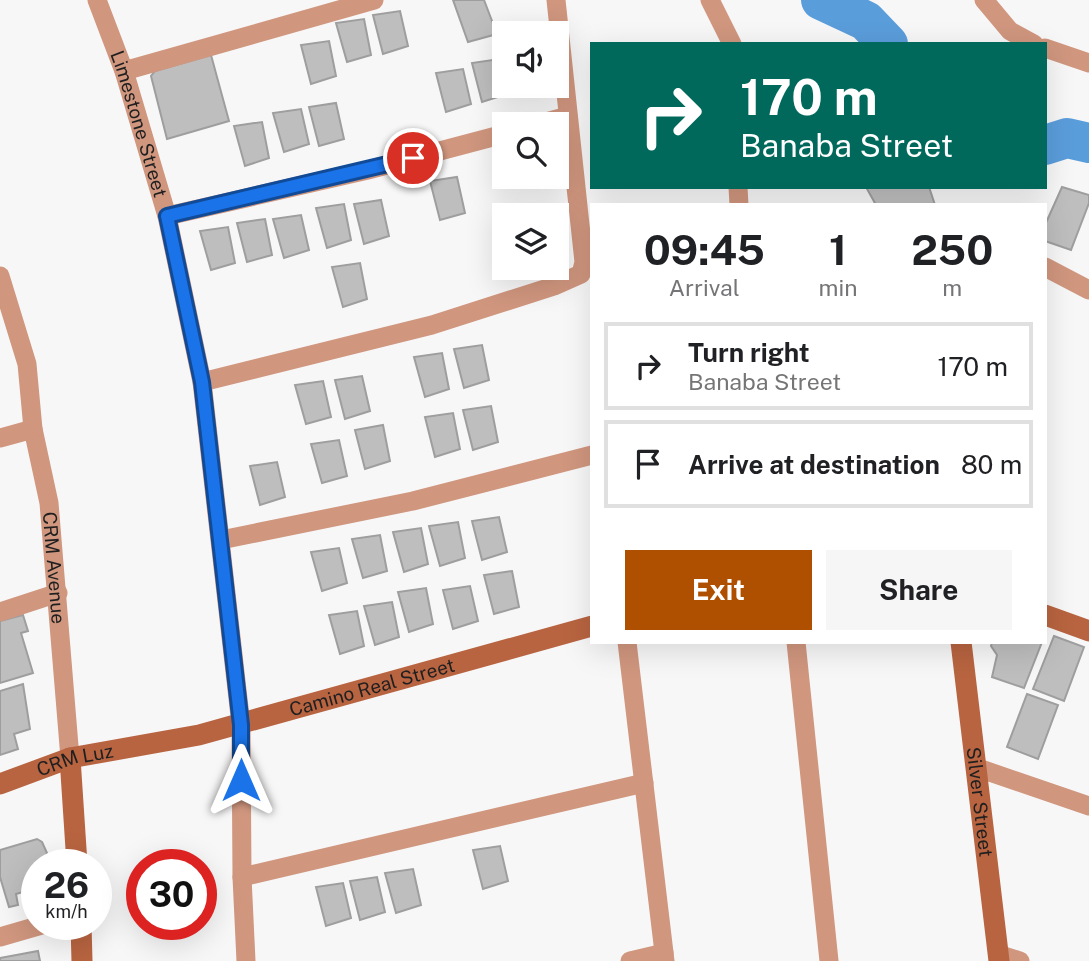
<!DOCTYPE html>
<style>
:root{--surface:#fff;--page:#f6f6f6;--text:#202124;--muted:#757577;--line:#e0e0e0;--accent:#af5001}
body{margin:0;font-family:"Public Sans",sans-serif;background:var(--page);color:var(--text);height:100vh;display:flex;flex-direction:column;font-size:26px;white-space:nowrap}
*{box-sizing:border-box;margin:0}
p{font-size:23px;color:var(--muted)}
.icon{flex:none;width:38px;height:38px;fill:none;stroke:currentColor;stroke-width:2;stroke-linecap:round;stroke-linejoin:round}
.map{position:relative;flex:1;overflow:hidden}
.panel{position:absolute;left:590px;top:203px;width:457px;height:441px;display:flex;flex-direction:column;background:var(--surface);border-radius:0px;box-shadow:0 7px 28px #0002}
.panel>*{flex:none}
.top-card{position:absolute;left:590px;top:42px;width:457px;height:147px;border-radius:0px;box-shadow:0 7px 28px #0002;background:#00695c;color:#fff;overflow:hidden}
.buttons{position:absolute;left:492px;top:21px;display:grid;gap:14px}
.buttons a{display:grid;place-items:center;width:77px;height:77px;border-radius:0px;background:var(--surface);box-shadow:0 7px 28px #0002;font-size:35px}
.speed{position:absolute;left:21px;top:849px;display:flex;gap:14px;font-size:35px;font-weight:700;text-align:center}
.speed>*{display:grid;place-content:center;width:91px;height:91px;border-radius:50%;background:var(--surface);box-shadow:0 7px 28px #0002;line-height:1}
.speed small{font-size:18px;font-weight:400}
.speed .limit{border:10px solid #d22;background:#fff;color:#111}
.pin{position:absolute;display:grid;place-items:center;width:60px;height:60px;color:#fff;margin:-30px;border:4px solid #fff;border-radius:50%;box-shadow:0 2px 7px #0007}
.me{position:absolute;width:77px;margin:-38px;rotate:0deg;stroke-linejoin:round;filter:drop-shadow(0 0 5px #0008)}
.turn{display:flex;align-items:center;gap:24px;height:147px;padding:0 35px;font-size:32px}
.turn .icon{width:91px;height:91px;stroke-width:2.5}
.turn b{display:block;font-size:49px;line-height:60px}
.eta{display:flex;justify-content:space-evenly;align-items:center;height:119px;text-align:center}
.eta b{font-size:42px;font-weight:700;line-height:49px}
.primary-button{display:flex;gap:14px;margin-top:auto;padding:14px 35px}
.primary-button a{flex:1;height:80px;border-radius:0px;background:var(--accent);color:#fff;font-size:28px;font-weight:700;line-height:80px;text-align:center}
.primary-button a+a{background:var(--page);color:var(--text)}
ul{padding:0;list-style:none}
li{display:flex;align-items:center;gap:21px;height:88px;margin:0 14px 10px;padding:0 21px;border:4px solid var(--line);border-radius:0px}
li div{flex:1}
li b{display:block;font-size:26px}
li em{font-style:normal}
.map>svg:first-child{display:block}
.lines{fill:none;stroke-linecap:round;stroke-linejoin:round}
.river{stroke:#5a9ddb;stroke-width:40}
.building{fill:#bebebf;stroke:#9e9e9f;stroke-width:2}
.street{stroke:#d0967e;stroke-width:19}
.secondary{stroke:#b86440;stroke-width:21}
.route-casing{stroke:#114b97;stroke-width:18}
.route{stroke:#1a73e8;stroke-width:12}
.labels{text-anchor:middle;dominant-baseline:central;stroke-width:5;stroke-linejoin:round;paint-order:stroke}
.street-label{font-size:19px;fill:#1f1f20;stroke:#f7f7f8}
</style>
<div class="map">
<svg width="1089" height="961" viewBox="0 0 1089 961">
<rect width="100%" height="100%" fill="#f7f7f8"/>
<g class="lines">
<g class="river">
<path d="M821 0 866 21 888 44"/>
<path d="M1045 145 1067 138 1089 143"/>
</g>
</g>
<g class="building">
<path d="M453 0H484L497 34 468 42Z"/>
<path d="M400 11 408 46 383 54 373 15Z"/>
<path d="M364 19 371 55 347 62 336 23Z"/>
<path d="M329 41 336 76 311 84 301 45Z"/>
<path d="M211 55 229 121 167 139 151 76 155 71Z"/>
<path d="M499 59 507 94 482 102 472 63Z"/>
<path d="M463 69 471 104 446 112 436 73Z"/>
<path d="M515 86H542L543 87 518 95Z"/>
<path d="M336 103 344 139 319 146 309 107Z"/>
<path d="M301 109 309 144 284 152 273 113Z"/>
<path d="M262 122 269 158 245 166 234 126Z"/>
<path d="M457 177 465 213 440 220 430 181Z"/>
<path d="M866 187H929L935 205H876Z"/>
<path d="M1062 187 1089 195V203L1071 250 1045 241V225Z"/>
<path d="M381 200 389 236 364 244 354 204Z"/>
<path d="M344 204 351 240 327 248 316 208Z"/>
<path d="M301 215 309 250 284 258 273 219Z"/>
<path d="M265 219 272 255 247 262 237 223Z"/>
<path d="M228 227 235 263 211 270 200 231Z"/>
<path d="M360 263 367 299 343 307 332 267Z"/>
<path d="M482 345 489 380 464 388 454 349Z"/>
<path d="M442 353 449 389 425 397 414 357Z"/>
<path d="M362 376 370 411 345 419 335 380Z"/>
<path d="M323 381 331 417 306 424 295 385Z"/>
<path d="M491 406 498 442 473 450 463 410Z"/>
<path d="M453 413 460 449 435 457 425 417Z"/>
<path d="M383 425 390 461 365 469 355 430Z"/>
<path d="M339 440 347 476 322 483 311 444Z"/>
<path d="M277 462 285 497 260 505 250 466Z"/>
<path d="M499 517 507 552 482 560 472 521Z"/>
<path d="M458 522 465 558 440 566 429 526Z"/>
<path d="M421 528 428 564 404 572 393 532Z"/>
<path d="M380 535 387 571 363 578 352 539Z"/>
<path d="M339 548 347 583 322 591 311 552Z"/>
<path d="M512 571 519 607 494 614 484 575Z"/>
<path d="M470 586 478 621 453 629 443 590Z"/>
<path d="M426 588 433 624 409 632 398 592Z"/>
<path d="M392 602 399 637 375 645 364 606Z"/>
<path d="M357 611 364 646 340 654 329 615Z"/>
<path d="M23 615 28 631 21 633 33 673 0 683V621Z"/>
<path d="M1054 636 1084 647 1064 701 1033 689Z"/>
<path d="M992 642H1042L1024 688 992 677 997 655 991 646Z"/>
<path d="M23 684 30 729 14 734 18 749 0 755V691Z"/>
<path d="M1027 694 1058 705 1038 759 1007 747Z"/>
<path d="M37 839 42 842 47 853 42 864H37V888L16 894 18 905 9 907 0 877V850Z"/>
<path d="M500 846 508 881 483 889 473 850Z"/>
<path d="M413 869 421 905 396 913 385 873Z"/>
<path d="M377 877 385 912 360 920 350 881Z"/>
<path d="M343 883 351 918 326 926 316 887Z"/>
<path d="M38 951 40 961H0V958Z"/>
</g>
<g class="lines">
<g class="street">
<path id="s1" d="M97 0 124 71 167 216 202 382 241 725 242 877 246 961"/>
<path d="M710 0 732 44"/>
<path d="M984 0 1010 31 1034 44"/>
<path d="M1045 48 1089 63"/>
<path d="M124 71 374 0"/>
<path d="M539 124 568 116"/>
<path d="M738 187 739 205"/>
<path d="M167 216 368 170 504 134"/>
<path d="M1045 267 1089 290"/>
<path id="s2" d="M0 276 27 364 33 429 49 503 70 758"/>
<path d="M202 382 432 325 554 286 581 274 584 262 556 0"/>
<path d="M0 438 33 429"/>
<path d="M221 540 413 501 592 455"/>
<path d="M0 612 58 593"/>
<path d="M627 642 665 961"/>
<path d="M796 642 829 961"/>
<path d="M978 768 1089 806"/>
<path d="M242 877 644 783"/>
<path d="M0 937 45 924"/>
<path d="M998 954 1020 961"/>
<path d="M630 961 664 953"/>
</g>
<g class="secondary">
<path d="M1045 615 1089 631"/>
<path id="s3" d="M961 642 999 961"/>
<path d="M70 758 77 864"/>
<path id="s4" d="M0 784 70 758 199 735 592 626"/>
<path d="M81 924 82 961"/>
</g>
</g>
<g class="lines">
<defs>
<path id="route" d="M241 780V725L202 382 167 216 413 158"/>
</defs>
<use href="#route" class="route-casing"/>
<use href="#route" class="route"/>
</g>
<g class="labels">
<g class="street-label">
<text stroke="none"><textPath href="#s1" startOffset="131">Limestone Street</textPath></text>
<text stroke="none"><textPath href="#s2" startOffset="298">CRM Avenue</textPath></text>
<text stroke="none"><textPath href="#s4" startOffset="385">Camino Real Street</textPath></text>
<text stroke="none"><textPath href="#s4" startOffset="79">CRM Luz</textPath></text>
<text stroke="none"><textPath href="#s3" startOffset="161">Silver Street</textPath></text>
</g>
</g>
</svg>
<div class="buttons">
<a><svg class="icon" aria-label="sound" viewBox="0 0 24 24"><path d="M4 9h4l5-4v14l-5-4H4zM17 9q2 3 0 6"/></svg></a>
<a><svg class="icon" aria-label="search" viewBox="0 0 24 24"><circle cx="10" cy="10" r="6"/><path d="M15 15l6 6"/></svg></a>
<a><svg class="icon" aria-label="layers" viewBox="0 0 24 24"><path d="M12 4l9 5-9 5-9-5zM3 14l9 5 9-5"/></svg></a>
</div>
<div class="speed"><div>26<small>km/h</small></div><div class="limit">30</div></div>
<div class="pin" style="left:413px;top:158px;background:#d93025"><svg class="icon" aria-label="arrive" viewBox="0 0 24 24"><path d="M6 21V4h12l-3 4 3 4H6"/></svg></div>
<svg class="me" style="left:241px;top:780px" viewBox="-20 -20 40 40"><path d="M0-17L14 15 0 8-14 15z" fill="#1a73e8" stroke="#fff" stroke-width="4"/></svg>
<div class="top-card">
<div class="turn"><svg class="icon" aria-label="right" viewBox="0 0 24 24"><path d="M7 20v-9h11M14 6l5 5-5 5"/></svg><div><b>170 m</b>Banaba Street</div></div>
</div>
<section class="panel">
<div class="eta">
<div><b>09:45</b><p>Arrival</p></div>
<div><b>1</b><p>min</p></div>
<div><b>250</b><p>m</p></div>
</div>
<ul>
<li><svg class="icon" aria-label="right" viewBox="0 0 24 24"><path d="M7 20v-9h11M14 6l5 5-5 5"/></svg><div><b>Turn right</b><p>Banaba Street</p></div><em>170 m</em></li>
<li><svg class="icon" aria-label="arrive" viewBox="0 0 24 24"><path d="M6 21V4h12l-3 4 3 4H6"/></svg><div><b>Arrive at destination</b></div><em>80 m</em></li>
</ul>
<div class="primary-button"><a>Exit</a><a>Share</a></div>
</section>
</div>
